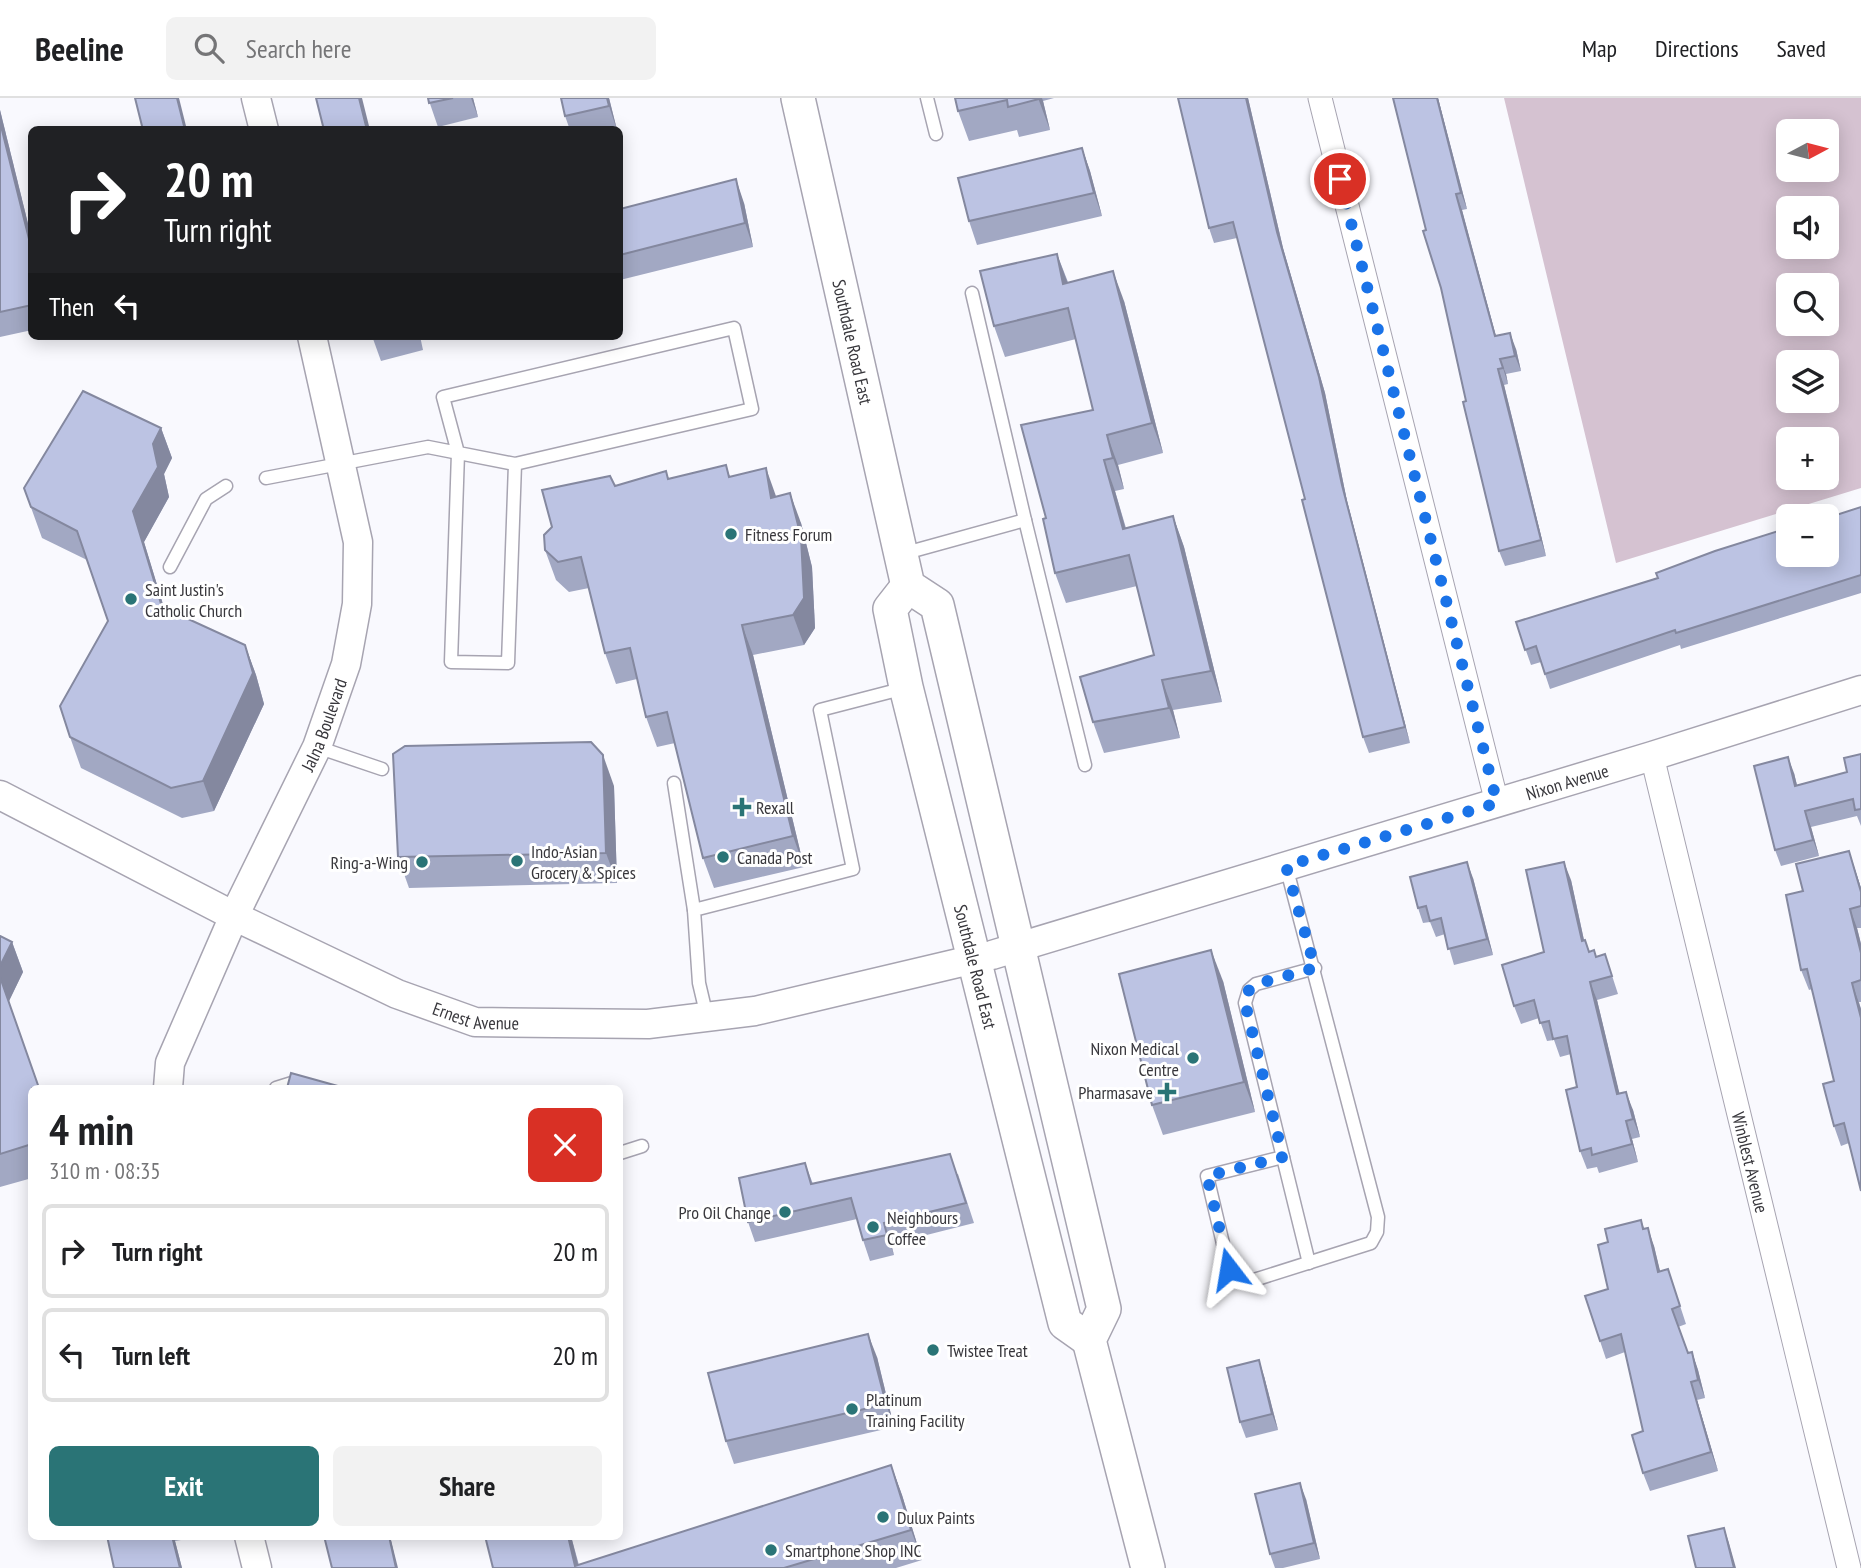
<!DOCTYPE html>
<meta charset="utf-8">
<style>
:root{--surface:#fff;--page:#f2f2f2;--text:#202124;--muted:#757577;--line:#e0e0e0;--accent:#2a7476}
body{margin:0;font-family:"PT Sans Narrow",sans-serif;background:var(--page);color:var(--text);height:100vh;display:flex;flex-direction:column;font-size:26px;white-space:nowrap}
*{box-sizing:border-box;margin:0}
p{font-size:23px;color:var(--muted)}
.icon{flex:none;width:38px;height:38px;fill:none;stroke:currentColor;stroke-width:2;stroke-linecap:round;stroke-linejoin:round}
.map{position:relative;flex:1;overflow:hidden}
.side{position:absolute;left:28px;top:987px;width:595px;height:455px;display:flex;flex-direction:column;background:var(--surface);border-radius:10px;box-shadow:0 4px 18px #0003}
.side>*{flex:none}
.hud{position:absolute;left:28px;top:28px;width:595px;height:214px;border-radius:10px;box-shadow:0 4px 18px #0003;background:#202124;color:#fff;overflow:hidden}
.needle{width:46px;rotate:83deg}
.fabs{position:absolute;left:1776px;top:21px;display:grid;gap:14px}
.fabs a{display:grid;place-items:center;width:63px;height:63px;border-radius:10px;background:var(--surface);box-shadow:0 4px 18px #0003;font-size:35px}
.pin{position:absolute;display:grid;place-items:center;width:60px;height:60px;color:#fff;margin:-30px;border:4px solid #fff;border-radius:50%;box-shadow:0 2px 7px #0007}
.me{position:absolute;width:77px;margin:-38px;rotate:346deg;stroke-linejoin:round;filter:drop-shadow(0 0 5px #0008)}
.turn{display:flex;align-items:center;gap:24px;height:147px;padding:0 21px;font-size:32px}
.turn .icon{width:91px;height:91px;stroke-width:2.5}
.turn b{display:block;font-size:49px;line-height:60px}
.then{display:flex;align-items:center;height:66px;padding:0 21px;background:#0003;gap:14px;font-size:26px}
.round{display:grid;place-items:center;flex:none;width:74px;height:74px;border-radius:10px;background:var(--page)}
.overview{display:flex;align-items:center;justify-content:space-between;height:119px;padding:0 21px}
h1{font-size:42px;font-weight:700;line-height:52px}
.primary-button{display:flex;gap:14px;margin-top:auto;padding:14px 21px}
.primary-button a{flex:1;height:80px;border-radius:10px;background:var(--accent);color:#fff;font-size:28px;font-weight:700;line-height:80px;text-align:center}
.primary-button a+a{background:var(--page);color:var(--text)}
ul{padding:0;list-style:none}
li{display:flex;align-items:center;gap:21px;height:94px;margin:0 14px 10px;padding:0 7px;border:4px solid var(--line);border-radius:10px}
li div{flex:1}
li b{display:block;font-size:26px}
li em{font-style:normal}
header{display:flex;align-items:center;gap:42px;box-sizing:border-box;height:98px;padding:0 35px;background:var(--surface);border-bottom:2px solid var(--line)}
header strong{font-size:33px}
nav{display:flex;gap:38px;margin-inline-start:auto;font-size:24px}
.search{width:490px;height:63px;background:var(--page);display:flex;align-items:center;gap:18px;box-sizing:border-box;padding:0 24px;border-radius:10px;color:var(--muted);font-size:26px}
.map>svg:first-child{display:block}
.green{fill:#d5c2d1;fill-rule:evenodd}
.lines{fill:none;stroke-linecap:round;stroke-linejoin:round}
.service-casing{stroke:#a7a4b1;stroke-width:15}
.minor-casing{stroke:#a7a4b1;stroke-width:25}
.tertiary-casing{stroke:#a7a4b1;stroke-width:31}
.secondary-casing{stroke:#a7a4b1;stroke-width:36}
.service{stroke:#fff;stroke-width:12}
.minor{stroke:#fff;stroke-width:23}
.tertiary{stroke:#fff;stroke-width:28}
.secondary{stroke:#fff;stroke-width:33}
.wall{fill:#a2a8c3}
.shaded-wall{fill:#84889f}
.building{fill:#bcc3e3;stroke:#84889f;stroke-width:2}
.route{stroke:#1a73e8;stroke-width:12;stroke-dasharray:0 21.6}
.poi-dot{fill:#2a7476;stroke:#fff;stroke-width:2.5}
.labels{text-anchor:middle;dominant-baseline:central;stroke-width:6;stroke-linejoin:round;paint-order:stroke}
.street-label{font-size:18px;fill:#38373c;stroke:#fff}
.poi-label{font-size:18px;fill:#38373c;stroke:#fff;text-anchor:start}
</style>
<header>
<strong>Beeline</strong>
<div class="search"><svg class="icon" aria-label="search" viewBox="0 0 24 24"><circle cx="10" cy="10" r="6"/><path d="M15 15l6 6"/></svg>Search here</div>
<nav><a>Map</a><a>Directions</a><a>Saved</a></nav>
</header>
<div class="map">
<svg width="1861" height="1470" viewBox="0 0 1861 1470">
<rect width="100%" height="100%" fill="#f9f9fe"/>
<path class="green" d="M1504 0H1861V390L1616 465ZM1788 33H1827V72H1788ZM1788 110H1827V149H1788ZM1788 187H1827V226H1788ZM1788 264H1827V303H1788ZM1788 341H1827V380H1788Z"/>
<g class="lines">
<defs>
<g id="service">
<path d="M927 0 936 36"/>
<path d="M972 195 1025 422"/>
<path d="M266 380 428 349 515 366 752 311 734 230 443 299 458 355 451 564 508 565 515 366"/>
<path d="M902 456 1025 422 1085 667"/>
<path d="M170 469 206 401 226 388"/>
<path d="M317 649 382 671"/>
<path d="M674 685 694 812"/>
<path d="M707 919 699 885 694 812 853 771 820 612 905 590"/>
<path d="M276 990 292 985 311 990"/>
<path d="M620 1055 642 1048"/>
<path d="M1283 1059 1207 1078 1229 1171 1238 1181 1254 1182 1371 1145 1377 1134 1378 1119 1286 768"/>
<path d="M1309 1165 1245 905 1249 892 1256 886 1315 870"/>
</g>
<g id="minor">
<path d="M1320 0 1497 705"/>
<path id="s1" d="M1652 658 1849 1470"/>
</g>
<g id="tertiary">
<path d="M256 0 264 32"/>
<path id="s2" d="M0 697 234 818 397 896 475 924 648 926 755 913 992 857 1652 658 1861 592"/>
<path id="s3" d="M168 990 170 965 234 818 317 649 346 566 357 506 358 444 312 238"/>
<path d="M249 1438 257 1470"/>
</g>
<g id="secondary">
<path id="s4" d="M798 0 908 488 937 507 1104 1211 1089 1242 1148 1470"/>
<path id="s5" d="M908 488 890 511 906 589 1065 1225 1089 1242"/>
</g>
</defs>
<use href="#service" class="service-casing"/>
<use href="#minor" class="minor-casing"/>
<use href="#tertiary" class="tertiary-casing"/>
<use href="#secondary" class="secondary-casing"/>
<use href="#service" class="service"/>
<use href="#minor" class="minor"/>
<use href="#tertiary" class="tertiary"/>
<use href="#secondary" class="secondary"/>
</g>
<g class="wall">
<path d="M428 0H473L478 19 438 29Z"/>
<path d="M561 0H609L617 32H570L565 18Z"/>
<path d="M955 0H1054L1043 3 1050 32 1019 39 1017 32 969 43 958 13Z"/>
<path d="M1178 0H1248L1283 150 1325 295 1347 403 1410 645 1369 655 1363 639 1305 401 1237 140 1214 145 1209 130Z"/>
<path d="M1438 0 1467 111 1462 112 1496 238 1516 251 1521 273 1506 276 1508 286 1504 287 1546 458 1505 468 1499 453 1441 190 1426 132Z"/>
<path d="M0 12 32 142V232L0 239Z"/>
<path d="M1082 50 1090 73 1102 118 977 147 969 123Z"/>
<path d="M744 105 753 149 620 182V111Z"/>
<path d="M1057 156 1068 184 1124 203 1163 355 1118 367 1124 391 1115 393 1126 430 1173 418 1184 449 1222 604 1173 612 1180 640 1104 655 1093 624 1154 557 1137 488 1066 505 1055 475 1046 420 1093 312 1076 241 1005 259 994 228Z"/>
<path d="M372 238H420L423 252 381 263Z"/>
<path d="M161 330 172 360 164 376 169 399 144 444 164 510 245 547 256 577 264 606 214 713 182 720 81 670 70 639 108 523 87 462 42 440 24 390Z"/>
<path d="M726 367 730 379 777 399 801 425 812 469 815 530 804 547 753 557 804 769 714 790 703 760 675 645 657 649 646 619 637 581 616 586 605 555 589 490 569 494 556 482 545 452 669 381Z"/>
<path d="M1861 409V495L1681 551 1680 547 1550 591 1541 564 1531 567 1516 524 1658 480 1788 457Z"/>
<path d="M1861 656V728L1857 718 1811 729 1819 758 1781 768 1775 752 1794 675 1797 687 1847 674Z"/>
<path d="M614 688 617 785 409 790 398 759Z"/>
<path d="M1849 753 1861 790V830H1857L1861 846V904H1859L1861 911V1093L1849 1045 1841 1048 1834 1028V983L1812 891 1809 892 1801 872 1803 793Z"/>
<path d="M1473 780 1493 857 1454 867 1445 836 1436 839 1430 824 1423 825 1418 810Z"/>
<path d="M1571 782 1584 842 1590 854 1596 859 1605 856 1618 896 1597 902 1619 995 1633 1012 1640 1039 1632 1041 1638 1064 1599 1075 1597 1069 1587 1071 1580 1053 1577 989 1571 956 1560 959 1554 942 1547 943 1539 920 1521 926 1514 908 1544 854Z"/>
<path d="M0 838 12 844 23 874 9 903 32 990V1080L0 1089Z"/>
<path d="M1223 883 1255 1014 1163 1037 1152 1007Z"/>
<path d="M805 1065 813 1086 958 1076 974 1125 891 1146 894 1157 870 1163 863 1142 857 1121 755 1144 748 1124Z"/>
<path d="M1641 1122 1644 1130 1654 1148 1660 1174 1668 1171 1686 1226 1678 1229 1688 1255 1692 1254 1698 1272 1705 1300 1697 1302 1718 1373 1650 1393 1643 1375V1333L1625 1254 1606 1261 1600 1243 1608 1191V1144Z"/>
<path d="M877 1259 894 1329 734 1366 726 1343Z"/>
<path d="M1264 1278 1278 1332 1246 1340 1240 1324Z"/>
<path d="M891 1367 902 1397 922 1462 896 1470H493L571 1438 579 1467Z"/>
<path d="M1306 1401 1320 1461 1283 1470H1275L1270 1456Z"/>
<path d="M107 1438H180L181 1442 175 1443 182 1470H114Z"/>
</g>
<g class="shaded-wall">
<path d="M177 0H179L187 32H185Z"/>
<path d="M359 0H362L370 32H367Z"/>
<path d="M471 0H473L478 19Z"/>
<path d="M607 0H609L617 32 609 8Z"/>
<path d="M1038 0H1042L1043 3 1050 32Z"/>
<path d="M1246 0H1248L1283 150 1325 295 1347 403 1410 645 1405 629 1342 387 1277 134Z"/>
<path d="M1437 0H1438L1467 111 1461 95Z"/>
<path d="M0 12 32 142V153L0 24Z"/>
<path d="M1082 50 1090 73 1102 118 1094 95Z"/>
<path d="M736 81 744 105 753 149 745 125Z"/>
<path d="M1456 96 1462 112 1500 254 1486 210Z"/>
<path d="M1057 156 1068 186H1063Z"/>
<path d="M1113 173 1124 203 1163 355 1152 325Z"/>
<path d="M1510 235 1516 251 1521 273 1515 258Z"/>
<path d="M1500 261 1506 276 1508 286 1503 270Z"/>
<path d="M1498 271 1504 287 1546 458 1541 442Z"/>
<path d="M161 330 172 360 164 376 169 399 144 444 173 539 162 509 133 413 153 346Z"/>
<path d="M1107 337 1118 367 1124 391 1113 360Z"/>
<path d="M1104 362 1115 393 1134 461 1123 431Z"/>
<path d="M766 370 777 401 771 400Z"/>
<path d="M790 395 801 425 812 469 815 530 804 547 793 517Z"/>
<path d="M1173 418 1184 449 1222 604 1211 573Z"/>
<path d="M742 527 753 557 804 769 793 738Z"/>
<path d="M245 547 256 577 264 606 214 713 203 683Z"/>
<path d="M1162 582 1173 612 1180 640 1169 610Z"/>
<path d="M603 657 614 688 617 785 606 755Z"/>
<path d="M1788 659 1794 675 1801 704 1795 688Z"/>
<path d="M1805 713 1811 729 1819 758 1813 742Z"/>
<path d="M1849 753 1861 790V794Z"/>
<path d="M1467 764 1473 780 1493 857 1487 841Z"/>
<path d="M1564 764 1571 782 1588 861 1582 843Z"/>
<path d="M1850 811 1857 830 1861 846V855Z"/>
<path d="M12 844 23 874 9 903 0 879V868Z"/>
<path d="M1211 852 1223 883 1255 1014 1244 984Z"/>
<path d="M1590 884 1597 902 1624 1014 1617 996Z"/>
<path d="M1852 885 1861 911V920Z"/>
<path d="M1626 994 1633 1012 1640 1039 1633 1021Z"/>
<path d="M1626 1023 1632 1041 1638 1064 1632 1046Z"/>
<path d="M884 1125 891 1146 894 1157 887 1137Z"/>
<path d="M1648 1130 1654 1148 1665 1193 1658 1174Z"/>
<path d="M868 1236 877 1259 894 1329 886 1306Z"/>
<path d="M1692 1254 1698 1272 1705 1300 1698 1282Z"/>
<path d="M1259 1262 1264 1278 1278 1332 1272 1316Z"/>
<path d="M1691 1284 1697 1302 1718 1373 1711 1354Z"/>
<path d="M891 1367 902 1397 922 1462 911 1432Z"/>
<path d="M1300 1385 1306 1401 1320 1461 1314 1445Z"/>
<path d="M1724 1430 1729 1445 1736 1470H1734Z"/>
<path d="M172 1438H174L175 1443 182 1470H180Z"/>
<path d="M389 1438H390L398 1470H396Z"/>
<path d="M568 1438H571L579 1470H576Z"/>
</g>
<g class="building">
<path d="M135 0H177L185 32H143Z"/>
<path d="M316 0H359L367 32H324Z"/>
<path d="M428 0H453L429 5Z"/>
<path d="M561 0H607L609 8 565 18Z"/>
<path d="M955 0H1038L1039 1 1008 9 1007 2 958 13Z"/>
<path d="M1178 0H1246L1277 134 1319 279 1342 387 1405 629 1363 639 1302 402 1305 401 1233 124 1209 130Z"/>
<path d="M1393 0H1437L1461 95 1456 96 1495 238 1510 235 1515 258 1500 261 1503 270 1498 271 1541 442 1499 453 1463 304 1466 303 1441 190 1423 133 1426 132Z"/>
<path d="M0 24 32 153V207L0 214Z"/>
<path d="M1082 50 1094 95 969 123 958 80Z"/>
<path d="M736 81 745 125 620 157V111Z"/>
<path d="M1057 156 1063 186 1113 173 1152 325 1107 337 1113 360 1104 362 1123 431 1173 418 1211 573 1162 582 1169 610 1093 624 1080 579 1154 557 1129 457 1055 475 1043 421 1046 420 1021 327 1093 312 1068 210 994 228 980 173Z"/>
<path d="M83 293 161 330 153 346 158 369 133 413 162 509 245 547 253 575 203 683 171 690 70 639 60 608 108 523 77 433 31 409 24 390Z"/>
<path d="M726 367 729 379 766 370 771 400 790 395 801 439 804 500 793 517 742 527 793 738 703 760 667 614 646 619 630 550 605 555 581 459 558 464 545 452 544 437 552 429 542 392 610 378 615 388 666 373 668 381Z"/>
<path d="M1861 409V477L1676 535 1675 532 1545 576 1536 548 1525 552 1516 524 1658 480 1656 475 1715 453 1788 430V457H1827V420Z"/>
<path d="M591 644 603 657 606 755 398 759 393 656 405 648Z"/>
<path d="M1861 656V711L1855 712 1853 701 1805 713 1813 742 1775 752 1754 668 1788 659 1795 688 1847 674 1844 660Z"/>
<path d="M1849 753 1861 794V808L1850 811 1861 855V882L1852 885 1861 920V1093L1844 1025 1834 1028 1823 986 1834 983 1807 871 1801 872 1786 797 1803 793 1796 766Z"/>
<path d="M1467 764 1487 841 1448 851 1441 820 1430 823 1426 808 1418 810 1410 779Z"/>
<path d="M1564 764 1582 843 1585 842 1589 854 1594 852 1596 859 1605 856 1612 878 1590 884 1617 996 1626 994 1633 1021 1626 1023 1632 1046 1592 1057 1591 1050 1580 1053 1566 992 1577 989 1567 938 1553 941 1549 923 1540 925 1534 902 1514 908 1502 867 1544 854 1526 772Z"/>
<path d="M0 838 12 844 0 868Z"/>
<path d="M1211 852 1244 984 1152 1007 1119 876Z"/>
<path d="M0 879 39 990H32V1046L0 1056Z"/>
<path d="M291 975 345 990H287Z"/>
<path d="M950 1056 966 1105 884 1125 887 1137 863 1142 851 1100 748 1124 739 1080 805 1065 811 1086Z"/>
<path d="M1641 1122 1643 1131 1648 1130 1658 1174 1668 1171 1680 1208 1672 1211 1688 1255 1692 1254 1698 1282 1691 1284 1711 1354 1643 1375 1632 1337 1643 1333 1621 1236 1600 1243 1585 1198 1608 1191 1598 1147 1608 1144 1605 1131Z"/>
<path d="M868 1236 886 1306 726 1343 708 1275Z"/>
<path d="M1259 1262 1272 1316 1240 1324 1227 1270Z"/>
<path d="M891 1367 911 1432 784 1470H493L485 1438H568L575 1468Z"/>
<path d="M1300 1385 1314 1445 1270 1456 1255 1396Z"/>
<path d="M1724 1430 1734 1470H1696L1688 1438Z"/>
<path d="M107 1438H172L180 1470H114Z"/>
<path d="M324 1438H389L396 1470H332Z"/>
</g>
<g class="lines">
<path class="route" d="M1229 1171 1207 1078 1283 1059 1245 905 1249 892 1256 886 1315 870 1286 768 1497 705 1340 81"/>
</g>
<g class="poi-dot">
<circle cx="731" cy="436" r="7"/>
<circle cx="131" cy="501" r="7"/>
<path d="M738.5 698.5h7v7h7v7h-7v7h-7v-7h-7v-7h7z"/>
<circle cx="723" cy="759" r="7"/>
<circle cx="517" cy="763" r="7"/>
<circle cx="422" cy="764" r="7"/>
<circle cx="1193" cy="960" r="7"/>
<path d="M1163.5 983.5h7v7h7v7h-7v7h-7v-7h-7v-7h7z"/>
<circle cx="785" cy="1114" r="7"/>
<circle cx="873" cy="1129" r="7"/>
<circle cx="933" cy="1252" r="7"/>
<circle cx="852" cy="1311" r="7"/>
<circle cx="883" cy="1419" r="7"/>
<circle cx="771" cy="1452" r="7"/>
</g>
<g class="labels">
<g class="street-label">
<text stroke="none"><textPath href="#s4" startOffset="250">Southdale Road East</textPath></text>
<text stroke="none"><textPath href="#s3" startOffset="397">Jalna Boulevard</textPath></text>
<text stroke="none"><textPath href="#s2" startOffset="1652">Nixon Avenue</textPath></text>
<text stroke="none"><textPath href="#s5" startOffset="397">Southdale Road East</textPath></text>
<text stroke="none"><textPath href="#s2" startOffset="527">Ernest Avenue</textPath></text>
<text stroke="none"><textPath href="#s1" startOffset="418">Winblest Avenue</textPath></text>
</g>
<g class="poi-label">
<text x="745" y="436">Fitness Forum</text>
<text x="145" y="491">Saint Justin's<tspan x="145" dy="21">Catholic Church</tspan></text>
<text x="756" y="709">Rexall</text>
<text x="531" y="753">Indo-Asian<tspan x="531" dy="21">Grocery &amp; Spices</tspan></text>
<text x="737" y="759">Canada Post</text>
<text x="408" y="764" text-anchor="end">Ring-a-Wing</text>
<text x="1179" y="950" text-anchor="end">Nixon Medical<tspan x="1179" dy="21">Centre</tspan></text>
<text x="1153" y="994" text-anchor="end">Pharmasave</text>
<text x="771" y="1114" text-anchor="end">Pro Oil Change</text>
<text x="887" y="1119">Neighbours<tspan x="887" dy="21">Coffee</tspan></text>
<text x="947" y="1252">Twistee Treat</text>
<text x="866" y="1301">Platinum<tspan x="866" dy="21">Training Facility</tspan></text>
<text x="897" y="1419">Dulux Paints</text>
<text x="785" y="1452">Smartphone Shop INC</text>
</g>
</g>
</svg>
<div class="fabs">
<a><svg class="needle" viewBox="-14 -14 28 28"><path d="M0-13l5 13h-10z" fill="#e53935"/><path d="M0 13l5-13h-10z" fill="#757577"/></svg></a>
<a><svg class="icon" aria-label="sound" viewBox="0 0 24 24"><path d="M4 9h4l5-4v14l-5-4H4zM17 9q2 3 0 6"/></svg></a>
<a><svg class="icon" aria-label="search" viewBox="0 0 24 24"><circle cx="10" cy="10" r="6"/><path d="M15 15l6 6"/></svg></a>
<a><svg class="icon" aria-label="layers" viewBox="0 0 24 24"><path d="M12 4l9 5-9 5-9-5zM3 14l9 5 9-5"/></svg></a>
<a>+</a>
<a>−</a>
</div>
<div class="pin" style="left:1340px;top:81px;background:#d93025"><svg class="icon" aria-label="arrive" viewBox="0 0 24 24"><path d="M6 21V4h12l-3 4 3 4H6"/></svg></div>
<svg class="me" style="left:1229px;top:1171px" viewBox="-20 -20 40 40"><path d="M0-17L14 15 0 8-14 15z" fill="#1a73e8" stroke="#fff" stroke-width="4"/></svg>
<div class="hud">
<div class="turn"><svg class="icon" aria-label="right" viewBox="0 0 24 24"><path d="M7 20v-9h11M14 6l5 5-5 5"/></svg><div><b>20 m</b>Turn right</div></div>
<div class="then">Then<svg class="icon" aria-label="left" viewBox="0 0 24 24"><path d="M17 20v-9H6M10 6l-5 5 5 5"/></svg></div>
</div>
<section class="side">
<div class="overview"><div><h1>4 min</h1><p>310 m · 08:35</p></div><a class="round" style="background:#d93025;color:#fff"><svg class="icon" aria-label="close" viewBox="0 0 24 24"><path d="M6 6l12 12M18 6L6 18"/></svg></a></div>
<ul>
<li><svg class="icon" aria-label="right" viewBox="0 0 24 24"><path d="M7 20v-9h11M14 6l5 5-5 5"/></svg><div><b>Turn right</b></div><em>20 m</em></li>
<li><svg class="icon" aria-label="left" viewBox="0 0 24 24"><path d="M17 20v-9H6M10 6l-5 5 5 5"/></svg><div><b>Turn left</b></div><em>20 m</em></li>
</ul>
<div class="primary-button"><a>Exit</a><a>Share</a></div>
</section>
</div>
